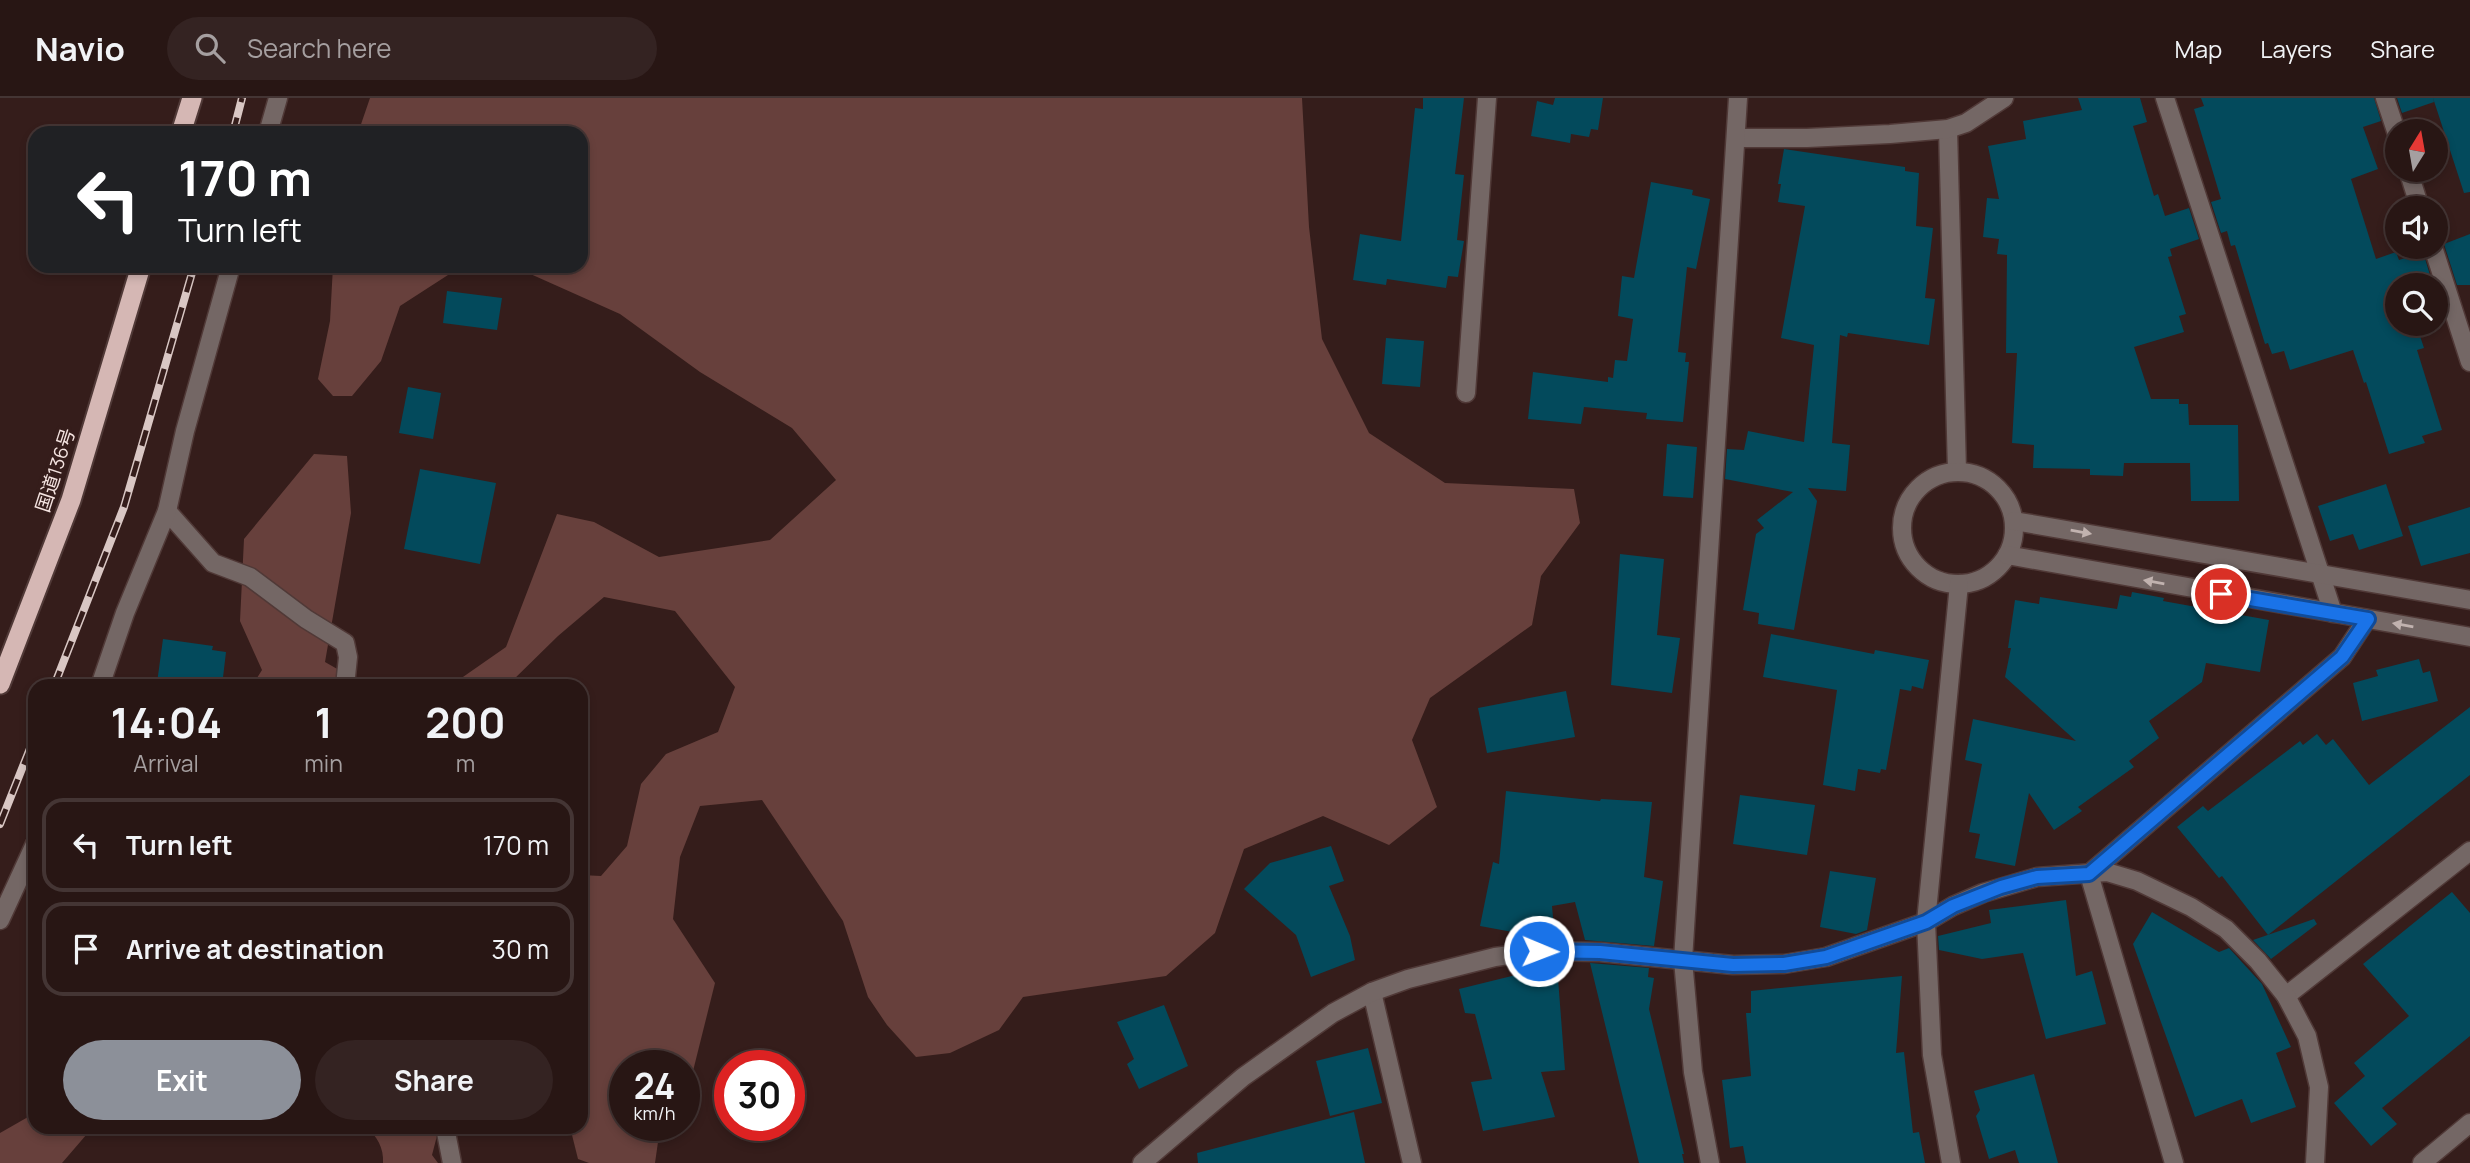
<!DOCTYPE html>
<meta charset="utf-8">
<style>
:root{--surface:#281614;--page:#342322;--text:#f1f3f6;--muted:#a59fa0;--line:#443534;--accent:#8c9099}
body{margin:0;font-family:Manrope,"Noto Sans JP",sans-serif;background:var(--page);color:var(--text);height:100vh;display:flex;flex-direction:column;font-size:26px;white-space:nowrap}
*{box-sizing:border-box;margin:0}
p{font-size:23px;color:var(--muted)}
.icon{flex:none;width:38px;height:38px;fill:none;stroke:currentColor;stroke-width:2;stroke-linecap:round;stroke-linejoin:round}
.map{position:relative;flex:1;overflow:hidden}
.side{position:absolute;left:28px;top:581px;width:560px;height:455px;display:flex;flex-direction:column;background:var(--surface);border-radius:21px;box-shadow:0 4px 10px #0003,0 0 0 2px var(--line)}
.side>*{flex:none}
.banner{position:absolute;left:28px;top:28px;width:560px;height:147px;border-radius:21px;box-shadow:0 4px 10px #0003,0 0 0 2px var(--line);background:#202124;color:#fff;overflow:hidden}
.needle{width:46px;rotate:11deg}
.tools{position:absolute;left:2385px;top:21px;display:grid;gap:14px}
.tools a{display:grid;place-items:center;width:63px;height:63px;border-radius:50%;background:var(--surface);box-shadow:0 4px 10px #0003,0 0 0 2px var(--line);font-size:35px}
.speed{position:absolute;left:609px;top:952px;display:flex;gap:14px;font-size:35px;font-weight:700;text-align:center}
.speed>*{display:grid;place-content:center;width:91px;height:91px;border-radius:50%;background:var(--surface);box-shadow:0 4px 10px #0003,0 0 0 2px var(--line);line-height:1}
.speed small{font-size:18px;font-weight:400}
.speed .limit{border:10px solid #d22;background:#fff;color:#111}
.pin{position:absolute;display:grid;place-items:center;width:60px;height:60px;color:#fff;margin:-30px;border:4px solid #fff;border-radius:50%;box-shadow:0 2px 7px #0007}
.me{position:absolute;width:77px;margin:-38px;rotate:91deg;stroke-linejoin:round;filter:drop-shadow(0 0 5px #0008)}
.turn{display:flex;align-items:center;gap:24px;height:147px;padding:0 35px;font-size:32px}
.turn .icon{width:91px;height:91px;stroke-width:2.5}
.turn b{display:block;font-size:49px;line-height:60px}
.eta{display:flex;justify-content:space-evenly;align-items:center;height:119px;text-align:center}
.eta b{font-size:42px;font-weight:700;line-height:49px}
.primary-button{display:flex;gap:14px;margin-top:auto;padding:14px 35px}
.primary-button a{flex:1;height:80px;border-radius:42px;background:var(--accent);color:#fff;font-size:28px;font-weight:700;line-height:80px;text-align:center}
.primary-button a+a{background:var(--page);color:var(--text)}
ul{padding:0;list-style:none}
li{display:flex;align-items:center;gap:21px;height:94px;margin:0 14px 10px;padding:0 21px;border:4px solid var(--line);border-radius:21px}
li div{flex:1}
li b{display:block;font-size:26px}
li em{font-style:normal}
header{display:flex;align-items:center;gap:42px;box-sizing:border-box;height:98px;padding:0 35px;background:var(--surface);border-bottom:2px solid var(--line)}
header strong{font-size:33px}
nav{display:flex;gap:38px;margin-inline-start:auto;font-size:24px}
.search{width:490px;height:63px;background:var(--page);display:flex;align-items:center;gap:18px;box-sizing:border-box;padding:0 24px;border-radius:38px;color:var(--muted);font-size:26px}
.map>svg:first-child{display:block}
.green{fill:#67403c}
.building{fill:#034a5c}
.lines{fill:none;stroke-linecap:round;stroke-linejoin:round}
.minor-casing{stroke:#503937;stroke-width:21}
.tertiary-casing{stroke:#503937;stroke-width:21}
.trunk-casing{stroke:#503937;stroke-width:23}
.minor{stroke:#746765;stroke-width:18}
.tertiary{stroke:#746765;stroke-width:18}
.trunk{stroke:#d5b7b4;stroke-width:19}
.rail-casing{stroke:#d9c7c4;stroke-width:8}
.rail{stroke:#351d1b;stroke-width:5;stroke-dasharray:16;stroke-linecap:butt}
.oneway{fill:#c1b2af}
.route-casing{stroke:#114b97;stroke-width:18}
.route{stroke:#1a73e8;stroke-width:12}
.labels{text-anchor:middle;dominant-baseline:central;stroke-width:7;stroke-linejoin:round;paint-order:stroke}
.street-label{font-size:19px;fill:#f5e4e1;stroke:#351d1b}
</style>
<header>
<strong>Navio</strong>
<div class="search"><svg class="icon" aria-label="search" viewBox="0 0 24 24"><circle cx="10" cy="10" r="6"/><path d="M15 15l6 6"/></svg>Search here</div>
<nav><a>Map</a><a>Layers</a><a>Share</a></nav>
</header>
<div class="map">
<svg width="2470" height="1065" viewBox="0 0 2470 1065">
<rect width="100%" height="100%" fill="#351d1b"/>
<g class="green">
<path d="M370 0H1302L1309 129 1322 241 1369 335 1445 385 1574 391 1580 425 1541 478 1532 527 1430 600 1412 642 1437 709 1389 747 1323 718 1244 751 1215 835 1166 878 1023 899 999 932 950 955 916 959 887 927 868 899 843 823 762 702 700 708 680 759 673 821 715 885 687 997 684 1001V968H625V1027H665L659 1037 655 1065H589L578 1061 570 1029H581V777L601 778 627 748 641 686 666 656 718 634 735 589 675 513 604 499 558 538 507 588H450L506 549 557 416 594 424 659 459 770 442 836 382 792 330 700 274 620 216 517 170 448 177 400 208 381 263 352 298H333L318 281 330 223 333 168H581V35H358Z"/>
<path d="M314 356 347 358 351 415 325 564 367 588H252L262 572 240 523 244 441Z"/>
<path d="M35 1015V1029H93L62 1065H0V1035Z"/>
<path d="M366 1029H436L438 1034 432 1057 438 1065H383C384 1050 377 1038 366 1029Z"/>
</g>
<g class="building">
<path d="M1423 0H1464L1455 76 1464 77 1457 142 1464 143 1458 179 1448 178 1446 190 1387 181 1386 187 1353 182 1360 136 1401 143 1415 10 1423 11Z"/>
<path d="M1555 0H1603L1598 32 1591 31 1589 39 1571 36 1570 45 1531 38 1537 3 1553 7Z"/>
<path d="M2078 0H2140L2147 24 2133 28 2154 98 2158 96 2165 118 2189 110 2199 141 2170 151 2172 158 2168 159 2186 216 2179 218 2184 234 2134 249 2151 301H2179V306H2188L2189 327H2238L2239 403H2191L2190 365H2124L2123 378 2090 377V371L2033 370 2034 347 2012 345 2017 255H2006L2007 157 1997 156 1999 141 1983 139 1987 100 1999 101 1988 48 2026 41 2023 23 2082 12Z"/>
<path d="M2201 0H2374L2381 23 2363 29 2378 71 2351 81 2376 161 2396 154 2399 162 2423 154 2433 187H2398V226H2416L2424 250 2417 252 2442 332 2422 338 2425 345 2389 356 2366 284 2364 285 2353 252 2290 272 2284 253 2272 256 2268 245 2265 246 2235 147 2231 148 2227 133 2221 135 2211 104 2221 101 2194 11 2204 8Z"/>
<path d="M2397 0H2470V94L2464 95 2433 0 2434 4 2402 15Z"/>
<path d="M1784 51 1905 69V73L1919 75 1916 128 1933 130 1925 200 1935 201 1929 247 1848 235 1847 239 1840 237 1832 345 1850 347 1846 393 1808 390 1817 403 1794 532 1758 526 1759 515 1743 512 1756 436 1764 430 1757 422 1793 394 1725 381 1727 351 1744 352 1748 333 1804 344 1814 247 1781 240 1805 108 1778 104 1781 86H1778Z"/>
<path d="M1651 84 1693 92 1692 97 1710 101 1696 171 1687 169 1678 254 1686 255 1685 264H1689L1683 324 1646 321 1647 315 1584 309 1581 326 1528 321 1533 274 1608 284V279L1613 280 1615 262 1627 263 1633 221 1618 218 1622 178 1634 180Z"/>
<path d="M2470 136V187H2457L2444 146Z"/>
<path d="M447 193 502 200 497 232 443 225Z"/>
<path d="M1386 240 1424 243 1420 289 1382 286Z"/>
<path d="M408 289 441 295 433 341 399 335Z"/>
<path d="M1667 346 1697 349 1693 400 1663 398Z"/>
<path d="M420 371 496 385 480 466 404 451Z"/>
<path d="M2386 386 2403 438 2359 452 2353 436 2330 443 2318 408Z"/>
<path d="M2470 409V455L2421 468 2408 428Z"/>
<path d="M1620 456 1664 461 1657 537 1680 540 1672 595 1611 587Z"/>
<path d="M2132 494 2164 500 2163 503 2269 522 2260 574 2206 565 2202 584 2149 623 2159 640 2129 663 2134 669 2078 709 2082 713 2054 732 2029 695 2015 768 1975 760 1980 736 1969 734 1982 666 1965 662 1973 621 2076 643 2005 579 2011 550H2008L2015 502 2039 506 2040 499 2117 511 2120 497 2131 499Z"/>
<path d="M1771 536 1874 556 1875 552 1929 562 1923 591 1912 588 1911 593 1900 591 1886 672 1881 671 1880 675 1858 671 1855 693 1823 687 1837 592 1763 579Z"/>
<path d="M163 541 213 548 212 552 226 554 222 588H178L157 585Z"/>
<path d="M2419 561 2423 575 2430 573 2438 603 2362 623 2353 585 2378 578 2376 572Z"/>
<path d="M1566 593 1575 639 1487 655 1478 610Z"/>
<path d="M2470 609V677L2268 837 2222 778 2219 780 2177 729 2203 708 2208 713 2300 643 2303 647 2317 636 2326 647 2333 641 2369 687Z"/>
<path d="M1506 693 1600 703 1601 701 1652 704 1644 779 1663 783 1654 848 1585 842 1575 804 1552 808 1555 842 1480 828 1493 764 1499 766Z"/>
<path d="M1740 697 1815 707 1807 757 1733 746Z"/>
<path d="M1331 748 1344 783 1329 788 1350 838 1355 862 1311 879 1296 837 1244 791 1270 765Z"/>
<path d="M1830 773 1876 780 1867 832 1856 836 1820 829Z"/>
<path d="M2452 794 2470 815V938L2382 1010 2397 1026 2371 1048 2334 1005 2365 978 2354 965 2409 918 2363 866Z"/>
<path d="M2066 802 2076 878 2092 873 2106 926 2046 941 2023 855 1982 861 1939 852 1938 838 1991 825 1989 812Z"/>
<path d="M2152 814 2219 854 2229 850 2262 886 2291 949 2276 955 2296 1009 2251 1025 2242 1001 2195 1019 2133 846Z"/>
<path d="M2314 821 2317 826 2271 861 2253 842Z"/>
<path d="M1590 865 1649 870 1648 879 1654 880 1649 911 1684 1056H1682L1684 1065H1639Z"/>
<path d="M1557 867 1565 972 1541 974 1555 1019 1483 1033 1471 984 1492 981 1475 916 1465 915 1459 891Z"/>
<path d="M1902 878 1896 955 1904 954 1913 1035 1919 1034 1925 1065H1746L1743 1048 1730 1050 1722 982 1751 978 1746 915H1751V893Z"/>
<path d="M1164 907 1188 968 1139 991 1127 966 1134 961 1117 924Z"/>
<path d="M1368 950 1382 1005 1330 1018 1316 963Z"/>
<path d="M2034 976 2058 1065H2019L2015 1052 1989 1061 1976 1018 1980 1012 1974 993Z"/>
<path d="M1354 1014 1365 1065H1198L1197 1055Z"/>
</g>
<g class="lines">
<defs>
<g id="minor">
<path d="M2165 0 2333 515"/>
<path d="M2385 0 2398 39"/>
<path d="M1948 31 1957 373"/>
<path d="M1736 40H1807L1890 36 1948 31 1966 25 2004 0"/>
<path d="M2408 72 2420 110"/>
<path d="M2433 149 2470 264"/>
<path d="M1466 295 1487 0"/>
<circle cx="1958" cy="430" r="56"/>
<path d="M167 413 213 465 250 479 306 521 345 545 348 559 345 588"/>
<path d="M2014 423 2470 502"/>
<path d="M2007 457 2470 539"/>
<path d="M1372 894 1412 1065"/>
<path d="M2286 898 2470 753"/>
<path d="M445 1029 452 1065"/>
<path d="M1142 1065 1243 979 1333 915 1372 894 1408 881 1495 859 1539 853 1600 854 1733 867 1784 866 1826 859 1926 824 1953 808 1983 795 2037 779 2107 774 2137 783 2191 809 2226 831 2258 863 2286 898 2307 938 2319 989 2315 1065"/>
<path d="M1710 1065 1693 974 1683 862 1738 0"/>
<path d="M1951 1065 1932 957 1926 824 1959 486"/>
<path d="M2174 1065 2089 776 2342 559 2367 521"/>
<path d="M2422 1065 2470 1025"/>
</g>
<g id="tertiary">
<path d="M268 35 278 0"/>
<path d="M100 588 125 515 167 413 185 333 231 168"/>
<path d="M0 822 35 746"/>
</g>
<g id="trunk">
<path d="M181 35 192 0"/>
<path d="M0 586 71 402 141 168"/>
</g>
</defs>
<use href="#minor" class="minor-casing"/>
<use href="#tertiary" class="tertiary-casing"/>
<use href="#trunk" class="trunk-casing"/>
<use href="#minor" class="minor"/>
<use href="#tertiary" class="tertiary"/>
<use href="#trunk" class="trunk"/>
<defs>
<g id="rail">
<path d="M233 35 242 0"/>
<path d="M54 588 124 409 194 168"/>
<path d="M0 726 35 638"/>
</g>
</defs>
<use href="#rail" class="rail-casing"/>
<use href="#rail" class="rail"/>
</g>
<defs><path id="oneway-solid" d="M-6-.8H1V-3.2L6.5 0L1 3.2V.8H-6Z" transform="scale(1.75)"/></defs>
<g class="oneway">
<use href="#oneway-solid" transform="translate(2081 434) rotate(10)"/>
<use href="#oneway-solid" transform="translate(2154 484) rotate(-170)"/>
<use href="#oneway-solid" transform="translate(2403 527) rotate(-170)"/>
</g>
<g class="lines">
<defs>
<path id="route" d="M1539 853 1600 854 1733 867 1784 866 1826 859 1926 824 1953 808 2001 789 2037 779 2089 776 2342 559 2368 521 2221 496"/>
</defs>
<use href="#route" class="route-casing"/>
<use href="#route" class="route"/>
</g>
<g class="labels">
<g class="street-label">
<text transform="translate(55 372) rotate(-72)">国道136号</text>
</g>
</g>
</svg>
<div class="tools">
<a><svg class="needle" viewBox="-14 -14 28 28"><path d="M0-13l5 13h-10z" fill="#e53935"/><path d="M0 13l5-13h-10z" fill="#a59fa0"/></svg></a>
<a><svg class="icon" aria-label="sound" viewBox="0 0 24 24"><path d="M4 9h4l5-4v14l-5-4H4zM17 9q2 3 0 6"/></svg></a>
<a><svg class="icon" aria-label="search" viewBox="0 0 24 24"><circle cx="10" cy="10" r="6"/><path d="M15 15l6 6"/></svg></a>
</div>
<div class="speed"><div>24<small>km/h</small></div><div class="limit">30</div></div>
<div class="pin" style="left:2221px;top:496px;background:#d93025"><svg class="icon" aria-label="arrive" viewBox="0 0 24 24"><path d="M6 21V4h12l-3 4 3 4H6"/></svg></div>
<svg class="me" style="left:1539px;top:853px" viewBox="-20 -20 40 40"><circle r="17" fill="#1a73e8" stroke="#fff" stroke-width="3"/><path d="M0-11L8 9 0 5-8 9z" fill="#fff"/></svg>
<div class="banner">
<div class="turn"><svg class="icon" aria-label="left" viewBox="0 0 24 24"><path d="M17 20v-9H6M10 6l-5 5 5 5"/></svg><div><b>170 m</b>Turn left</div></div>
</div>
<section class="side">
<div class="eta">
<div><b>14:04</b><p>Arrival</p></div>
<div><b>1</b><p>min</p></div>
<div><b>200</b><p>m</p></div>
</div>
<ul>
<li><svg class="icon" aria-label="left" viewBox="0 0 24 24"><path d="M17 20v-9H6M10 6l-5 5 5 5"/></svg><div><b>Turn left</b></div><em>170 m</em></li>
<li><svg class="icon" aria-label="arrive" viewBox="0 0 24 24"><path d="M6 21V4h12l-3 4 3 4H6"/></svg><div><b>Arrive at destination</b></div><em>30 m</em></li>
</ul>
<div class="primary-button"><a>Exit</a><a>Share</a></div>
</section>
</div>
